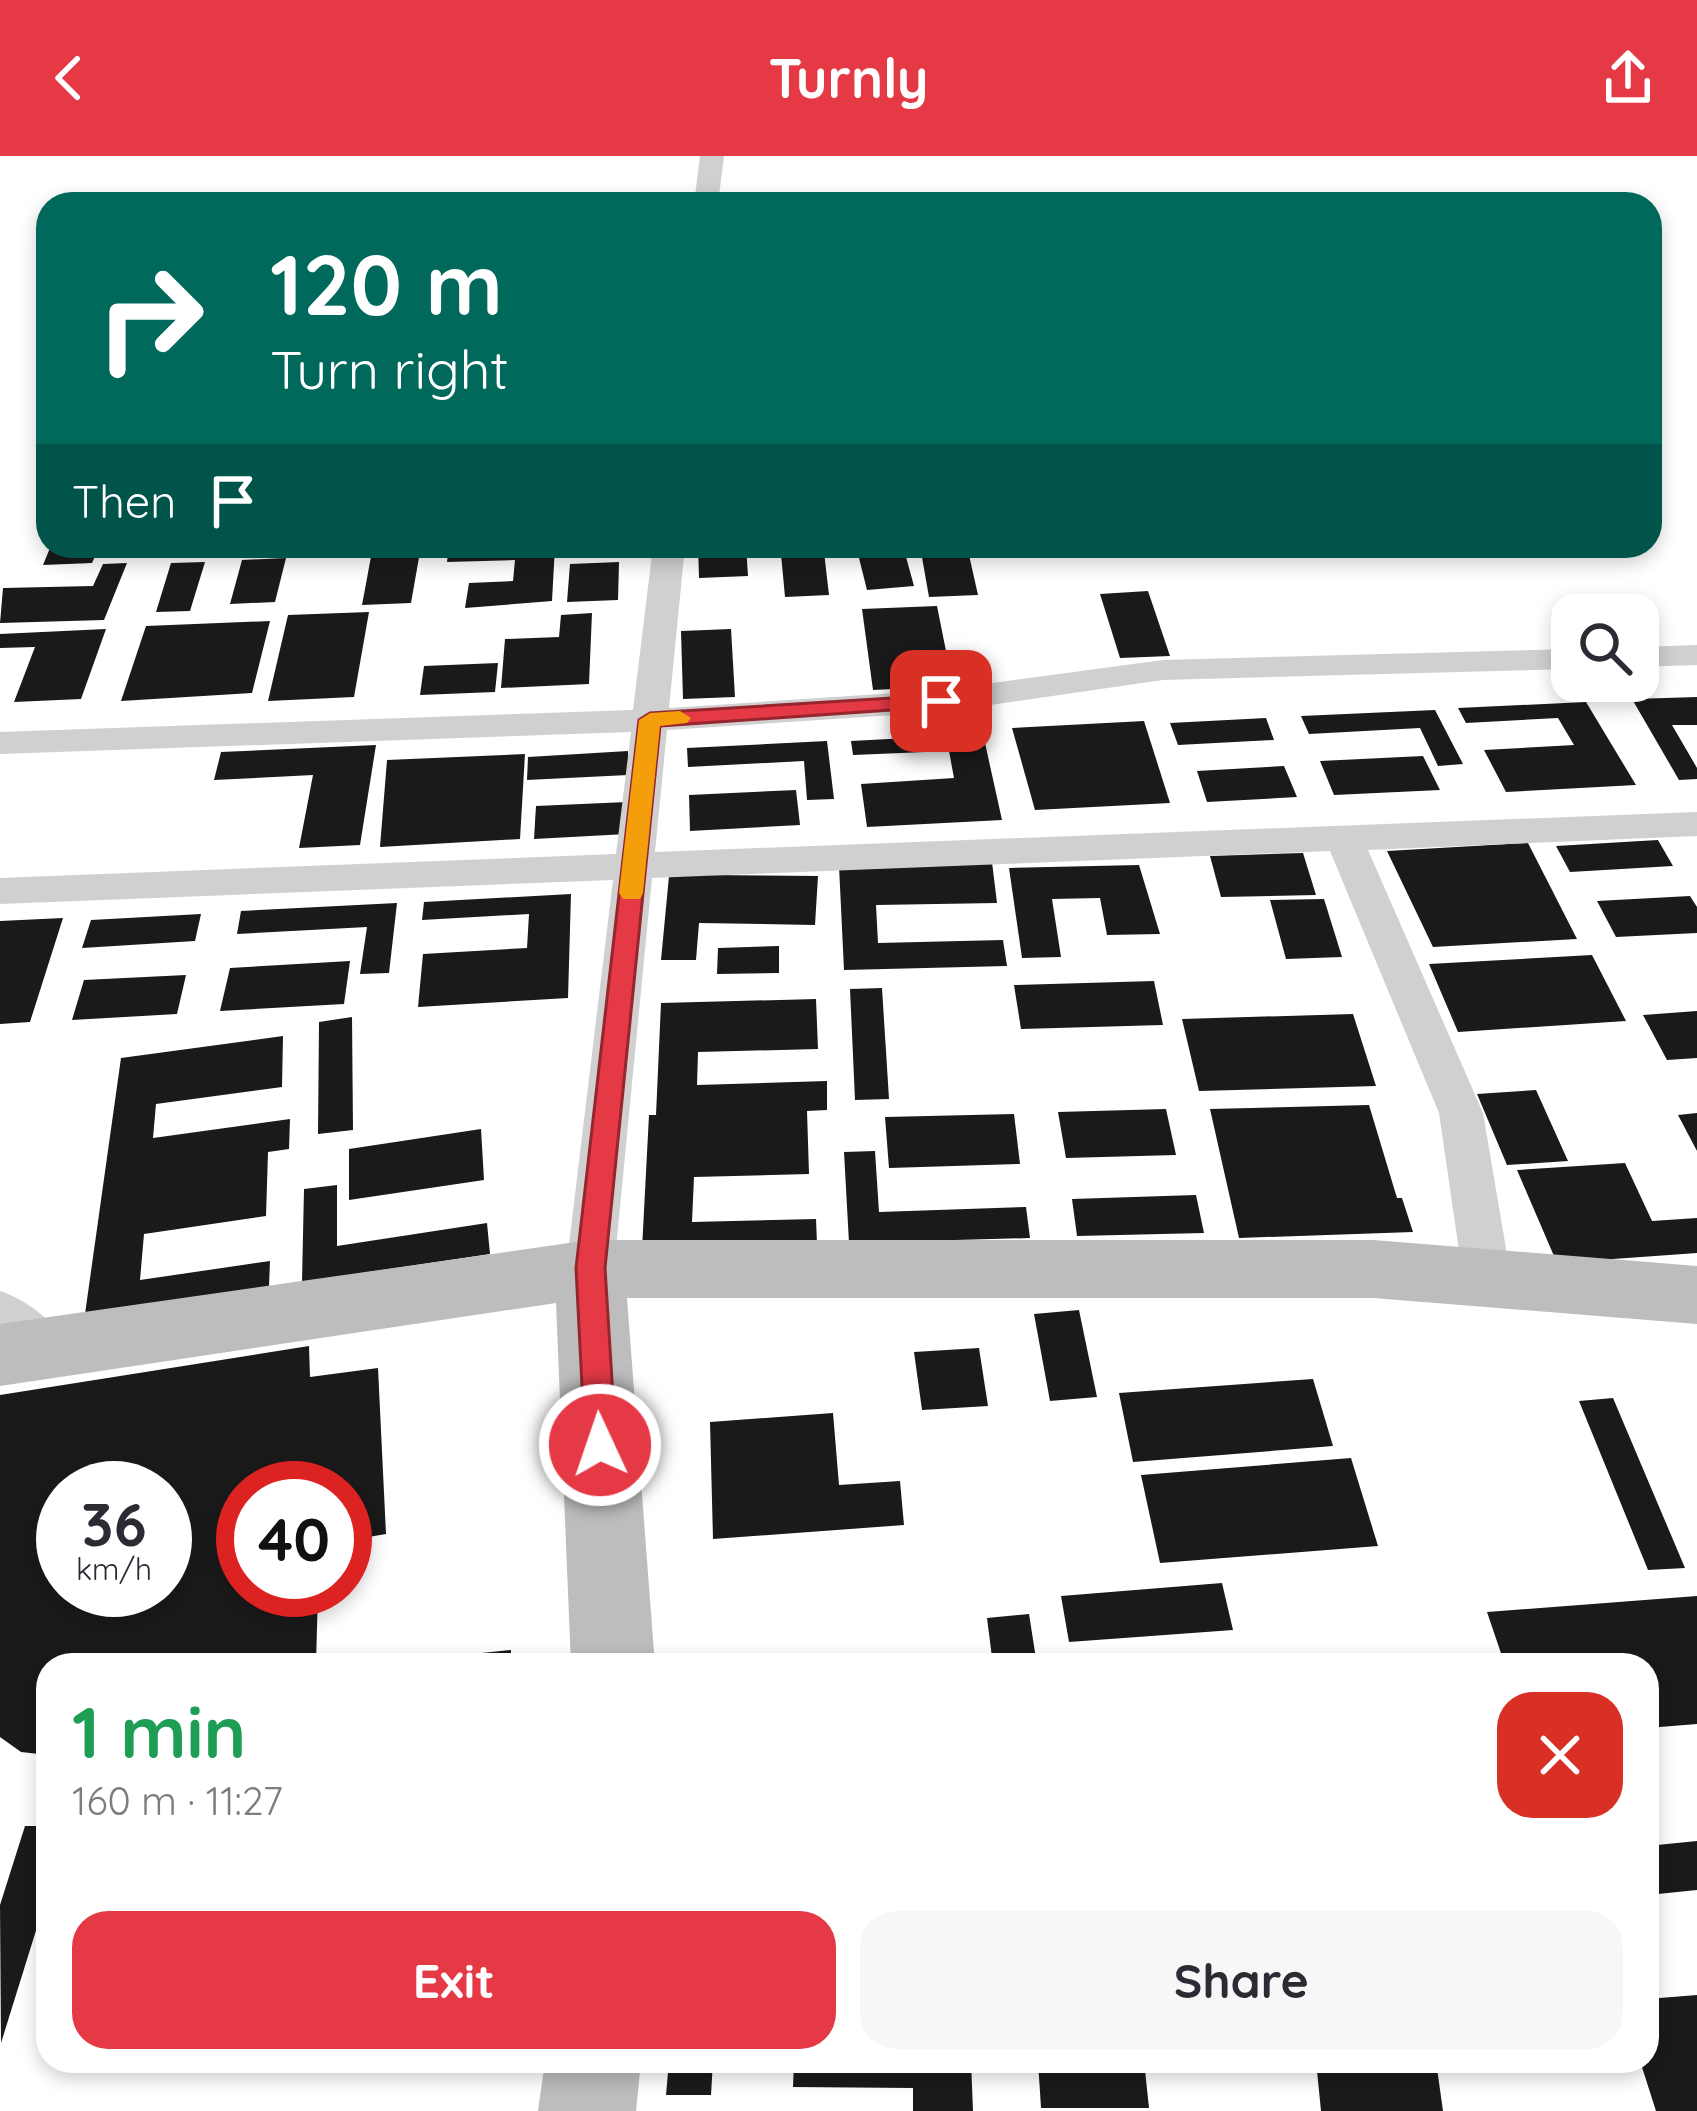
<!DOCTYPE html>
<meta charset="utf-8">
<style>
:root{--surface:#fff;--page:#f7f7f7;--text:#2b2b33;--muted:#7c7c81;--accent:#e63946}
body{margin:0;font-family:Quicksand,sans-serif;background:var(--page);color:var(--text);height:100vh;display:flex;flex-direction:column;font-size:45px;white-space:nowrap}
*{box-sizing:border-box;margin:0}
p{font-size:39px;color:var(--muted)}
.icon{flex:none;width:66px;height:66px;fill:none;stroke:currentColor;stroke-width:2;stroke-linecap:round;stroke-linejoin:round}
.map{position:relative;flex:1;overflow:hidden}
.details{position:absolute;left:36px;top:1497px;width:1623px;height:420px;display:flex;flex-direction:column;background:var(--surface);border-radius:36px;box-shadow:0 6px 18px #0003}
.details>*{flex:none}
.banner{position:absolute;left:36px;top:36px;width:1626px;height:366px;border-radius:36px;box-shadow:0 6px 18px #0003;background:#00695c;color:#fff;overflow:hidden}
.tools{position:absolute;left:1551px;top:438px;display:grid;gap:24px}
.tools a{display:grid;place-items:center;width:108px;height:108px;border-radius:24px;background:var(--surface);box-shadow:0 6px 18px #0003;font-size:60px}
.speed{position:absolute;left:36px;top:1305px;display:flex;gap:24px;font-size:60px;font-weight:700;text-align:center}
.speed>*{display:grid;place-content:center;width:156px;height:156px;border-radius:50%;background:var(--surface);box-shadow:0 6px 18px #0003;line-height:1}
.speed small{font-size:30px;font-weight:400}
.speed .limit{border:18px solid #d22;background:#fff;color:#111}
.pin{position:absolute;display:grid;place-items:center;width:102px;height:102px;color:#fff;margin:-51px;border-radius:24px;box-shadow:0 6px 18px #0006}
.me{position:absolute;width:132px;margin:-66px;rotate:357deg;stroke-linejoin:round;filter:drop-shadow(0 0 9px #0008)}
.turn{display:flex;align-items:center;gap:42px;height:252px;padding:0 36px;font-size:54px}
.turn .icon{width:156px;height:156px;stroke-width:2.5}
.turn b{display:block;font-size:84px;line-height:102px}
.then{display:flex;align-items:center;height:114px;padding:0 36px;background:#0003;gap:24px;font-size:45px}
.round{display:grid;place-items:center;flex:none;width:126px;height:126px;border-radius:36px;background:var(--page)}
.summary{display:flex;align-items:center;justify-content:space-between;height:204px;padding:0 36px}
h1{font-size:72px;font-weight:800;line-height:90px;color:#1e9e55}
.button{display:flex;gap:24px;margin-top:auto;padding:24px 36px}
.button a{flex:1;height:138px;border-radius:36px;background:var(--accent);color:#fff;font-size:48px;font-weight:800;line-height:138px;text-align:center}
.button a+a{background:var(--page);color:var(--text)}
header{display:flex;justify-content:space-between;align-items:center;height:156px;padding:0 36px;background:var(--accent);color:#fff;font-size:54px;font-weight:800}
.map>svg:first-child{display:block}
.building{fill:#1a1a1a;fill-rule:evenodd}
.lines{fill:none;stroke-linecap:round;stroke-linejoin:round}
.street{fill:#d0d0d0;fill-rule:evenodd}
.secondary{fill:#bdbdbd;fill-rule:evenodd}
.route{fill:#e63946;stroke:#96252e;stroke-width:3}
.slow{fill:#f59e0b}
</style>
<header><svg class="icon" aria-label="back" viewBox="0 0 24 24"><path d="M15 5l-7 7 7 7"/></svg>Turnly<svg class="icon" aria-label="share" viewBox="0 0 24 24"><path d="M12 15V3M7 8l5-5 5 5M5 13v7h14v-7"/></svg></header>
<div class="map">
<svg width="1697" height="1955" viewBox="0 0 1697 1955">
<rect width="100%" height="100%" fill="#fff"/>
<g class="building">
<path d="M373 390H421L411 447 362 449Z"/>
<path d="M449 390H555L552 445 465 452 469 427 513 425 515 404 447 406Z"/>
<path d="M698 390H746L748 420 699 422Z"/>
<path d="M856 390H903L914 430 867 434Z"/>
<path d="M920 390H967L978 439 929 441Z"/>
<path d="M99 391 92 407 43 409 50 392Z"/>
<path d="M824 396 829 439 785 441 781 398Z"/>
<path d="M286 402 275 446 230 448 242 404Z"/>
<path d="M205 406 190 455 156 456 171 407Z"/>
<path d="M619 406 618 444 567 446 570 408Z"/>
<path d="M127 407 104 464 0 467 3 432 93 430 103 408Z"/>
<path d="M1148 435 1170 500 1120 502 1100 438Z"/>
<path d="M937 450 953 530 873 534 862 453Z"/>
<path d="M369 456 354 541 268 545 288 459Z"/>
<path d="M592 457 589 528 501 532 505 483 559 481 561 459Z"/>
<path d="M270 465 252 537 121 545 146 470Z"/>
<path d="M106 473 81 543 14 546 35 491 0 492V478Z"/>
<path d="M731 473 735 541 683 543 681 475Z"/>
<path d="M498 507 495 536 420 539 424 510Z"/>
<path d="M1697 541V569H1672L1697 612V623L1679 624 1632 543Z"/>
<path d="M1586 546 1636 629 1506 636 1484 594 1574 589 1558 562 1466 567 1458 552Z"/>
<path d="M1435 554 1463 608 1438 610 1420 572 1309 578 1301 560Z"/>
<path d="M1266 562 1274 584 1178 589 1170 567Z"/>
<path d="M1144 565 1170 647 1035 654 1012 572Z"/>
<path d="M983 578 1002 664 867 671 861 628 954 622 949 595 853 599 851 585Z"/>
<path d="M827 585 834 643 807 644 804 605 688 611 687 592Z"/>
<path d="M376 589 360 689 299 692 313 619 214 624 221 596Z"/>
<path d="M628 595V619L527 624 528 601Z"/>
<path d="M525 598 520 683 380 691 387 604Z"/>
<path d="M1423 600 1440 634 1334 639 1320 605Z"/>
<path d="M1284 610 1297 641 1207 646 1197 615Z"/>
<path d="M796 634 800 669 690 675 689 639Z"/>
<path d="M627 646V678L534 683 536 650Z"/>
<path d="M1658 684 1673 710 1570 716 1556 690Z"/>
<path d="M1528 687 1577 783 1433 791 1387 695Z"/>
<path d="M1303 697 1316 739 1221 741 1210 700Z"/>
<path d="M992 706 997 747 876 749 878 787 1003 784 1007 810 844 814 839 710Z"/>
<path d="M1139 709 1160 778 1107 779 1100 742 1052 743 1061 801 1022 802 1009 712Z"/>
<path d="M702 719 818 720 815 769 699 767 696 804H661L669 720Z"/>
<path d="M571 738 568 842 418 851 423 798 527 792 529 758 422 764 424 746Z"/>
<path d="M1690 740 1697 751V777L1616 781 1597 745Z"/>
<path d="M1324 743 1342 801 1286 803 1270 744Z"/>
<path d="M397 747 389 817 360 818 367 771 237 778 241 755Z"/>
<path d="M201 758 195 785 82 792 91 764Z"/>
<path d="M63 762 30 866 0 868V765Z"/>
<path d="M779 790V817L717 818 718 792Z"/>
<path d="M1592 799 1626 865 1458 876 1429 808Z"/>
<path d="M350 805 344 848 220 855 230 812Z"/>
<path d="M186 819 177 858 72 864 84 824Z"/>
<path d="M1154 825 1163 869 1021 873 1014 829Z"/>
<path d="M882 832 889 943 855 944 850 833Z"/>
<path d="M816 843 818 893 698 896 697 929 827 925V954L807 955 809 1018 694 1021 692 1066 816 1063 817 1088 642 1093 649 959H656L661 847Z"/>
<path d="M1697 855V902L1667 904 1643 859Z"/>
<path d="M1353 858 1376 930 1199 935 1182 863Z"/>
<path d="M352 861 353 974 318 978 319 866Z"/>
<path d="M283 880 282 931 156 948 153 982 290 963 289 993 268 996 266 1060 144 1078 140 1124 270 1105 269 1131 85 1158 121 902Z"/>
<path d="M1536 934 1568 1005 1507 1009 1477 938Z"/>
<path d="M1369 949 1397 1042H1402L1413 1076 1239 1082 1210 953Z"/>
<path d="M1166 953 1176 999 1066 1002 1058 956Z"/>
<path d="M1697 957V995L1678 959Z"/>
<path d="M1014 958 1020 1008 889 1012 885 961Z"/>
<path d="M481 973 484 1024 349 1044V993Z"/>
<path d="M875 995 879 1056 1026 1051 1030 1082 849 1087 844 996Z"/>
<path d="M1625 1007 1652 1065 1697 1062V1097L1557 1107 1517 1014Z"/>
<path d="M337 1029V1090L487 1067 490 1098 302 1126 304 1033Z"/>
<path d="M1196 1039 1204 1077 1077 1080 1072 1043Z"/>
<path d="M1079 1154 1097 1241 1050 1245 1034 1158Z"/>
<path d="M309 1190 310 1221 378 1212 386 1378 345 1385V1332H243V1434H318L316 1509H48V1599L21 1596 0 1581V1239ZM63 1332H165V1434H63Z"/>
<path d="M979 1192 988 1250 922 1254 914 1196Z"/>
<path d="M1313 1223 1333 1290 1133 1306 1119 1237Z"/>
<path d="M1613 1242 1685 1412 1648 1414 1579 1245Z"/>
<path d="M833 1257 839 1329 900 1325 904 1369 713 1383 710 1266Z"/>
<path d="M1351 1302 1378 1390 1160 1407 1141 1319Z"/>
<path d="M1222 1427 1233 1474 1069 1486 1061 1440Z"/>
<path d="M1697 1440V1568L1647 1572V1509H1505L1487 1456Z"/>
<path d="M1029 1458 1037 1509H993L987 1462Z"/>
<path d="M511 1494V1509H397V1506Z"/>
<path d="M25 1670H48V1736L1 1887 0 1749Z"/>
<path d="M1697 1685V1734L1658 1738 1647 1708V1690Z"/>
<path d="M1697 1839V1955H1656L1640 1905H1647V1843Z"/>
<path d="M669 1905H713L711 1939H666Z"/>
<path d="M794 1905H971L973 1955H913V1932L793 1931Z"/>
<path d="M1038 1905H1144L1149 1952H1041Z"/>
<path d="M1316 1905H1436L1443 1955H1321Z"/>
</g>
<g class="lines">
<g class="street">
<path d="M700 0H724L718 48H694Z"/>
<path d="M653 390H685L669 552 941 534 1163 504 1572 493V513L1163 524 941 556 667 574 655 696 1697 656V680L1368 694 1483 957 1511 1122 1504 1136 1487 1142 1470 1136 1463 1122 1439 957 1330 695 652 722 614 1113 607 1127 590 1133 573 1127 566 1113 613 724 0 748V722L616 698 631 576 0 598V576L633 554Z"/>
<path d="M1697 489V509L1638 511V491Z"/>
<path d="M0 1135C27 1144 56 1166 69 1192L62 1207C34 1217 21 1202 0 1184Z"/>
</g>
<g class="secondary">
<path d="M590 1084H1373L1697 1110V1168L1373 1142H627L655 1509H571L556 1147 0 1230V1168Z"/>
<path d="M545 1905H641L636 1955H538Z"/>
</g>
</g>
<path class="route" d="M941 539 948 541V550L660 570 605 1112 616 1289 611 1299 600 1303 589 1299 585 1289 576 1112 639 564 650 557Z"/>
<path class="slow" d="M680 555 691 562 687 567 660 570 643 737 640 743H623L619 737 639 564 650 557Z"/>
</svg>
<div class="tools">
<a><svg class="icon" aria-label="search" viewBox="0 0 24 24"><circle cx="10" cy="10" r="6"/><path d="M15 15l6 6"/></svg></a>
</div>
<div class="speed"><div>36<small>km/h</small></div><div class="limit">40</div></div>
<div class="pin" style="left:941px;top:545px;background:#d93025"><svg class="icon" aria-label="arrive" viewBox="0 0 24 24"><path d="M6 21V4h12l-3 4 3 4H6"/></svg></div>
<svg class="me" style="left:600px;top:1289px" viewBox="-20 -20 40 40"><circle r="17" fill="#e63946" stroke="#fff" stroke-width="3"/><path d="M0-11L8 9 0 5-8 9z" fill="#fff"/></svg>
<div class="banner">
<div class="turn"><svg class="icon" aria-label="right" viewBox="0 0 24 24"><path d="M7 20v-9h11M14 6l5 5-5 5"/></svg><div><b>120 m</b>Turn right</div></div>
<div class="then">Then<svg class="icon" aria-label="arrive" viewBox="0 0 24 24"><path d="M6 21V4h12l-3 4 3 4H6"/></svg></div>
</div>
<section class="details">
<div class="summary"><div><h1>1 min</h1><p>160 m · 11:27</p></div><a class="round" style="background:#d93025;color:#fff"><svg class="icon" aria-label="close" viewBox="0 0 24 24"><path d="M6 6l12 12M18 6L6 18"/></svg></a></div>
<div class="button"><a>Exit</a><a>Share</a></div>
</section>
</div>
